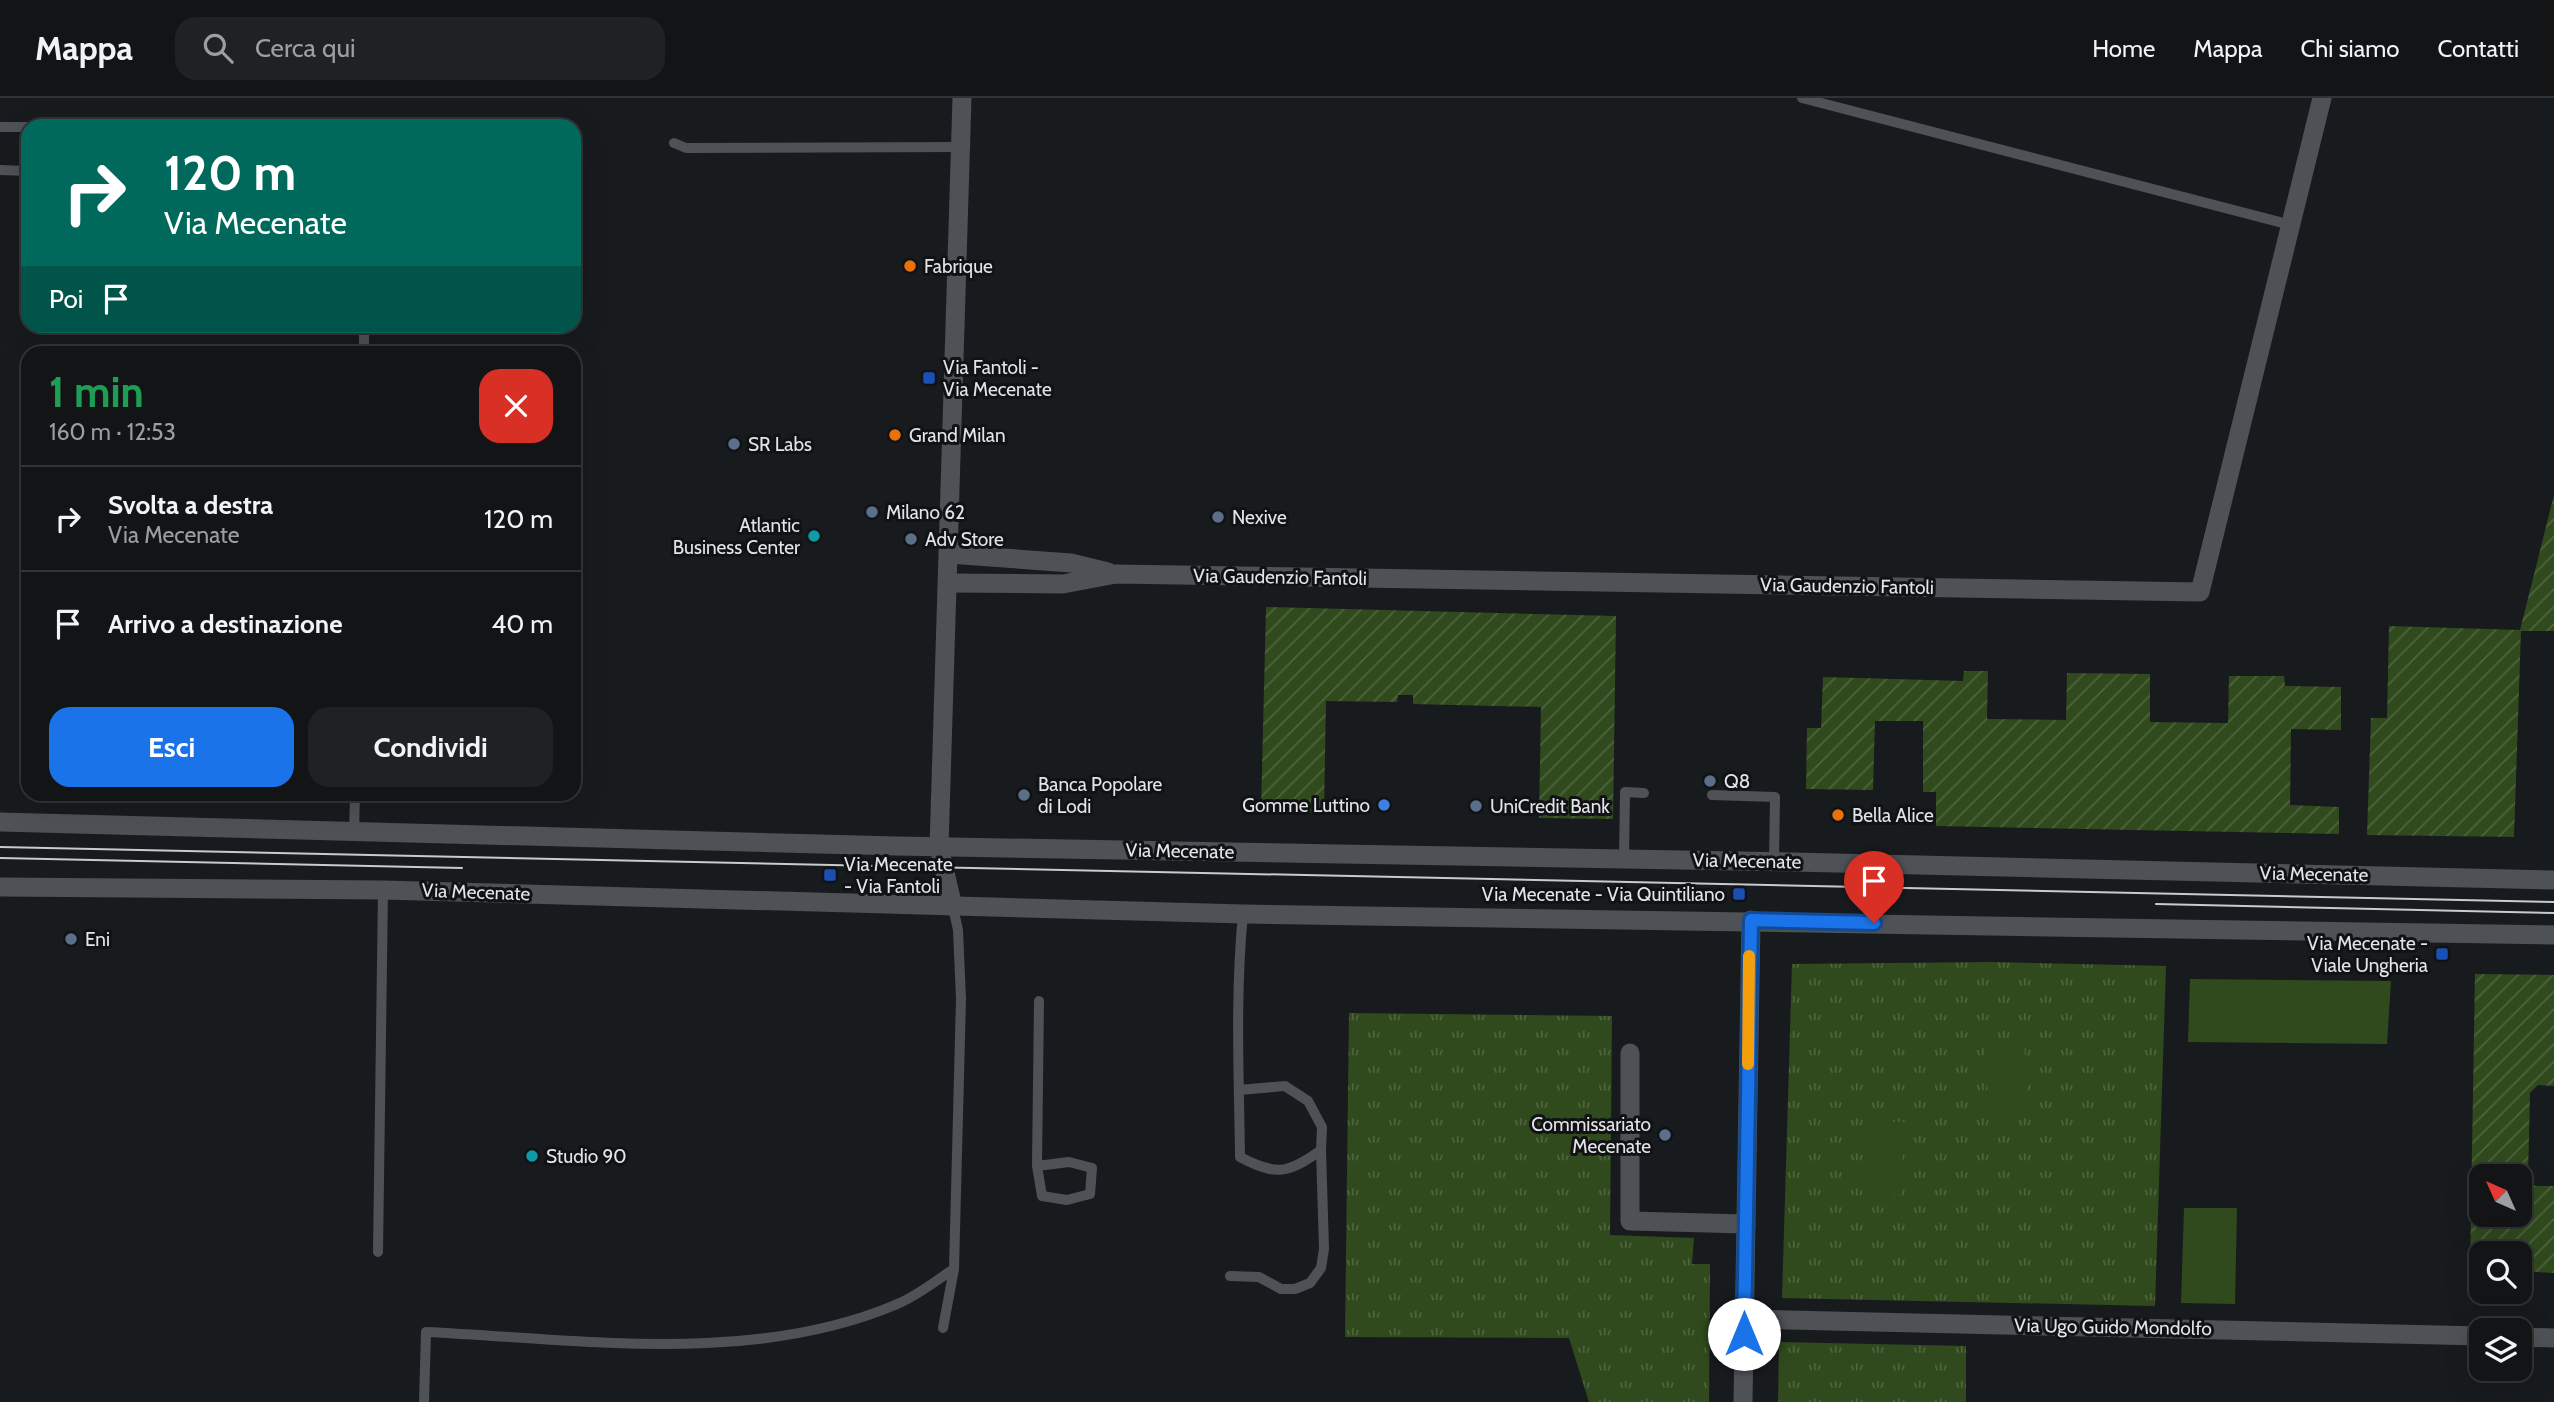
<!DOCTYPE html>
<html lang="it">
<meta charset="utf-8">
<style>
:root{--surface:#121416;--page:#1f2123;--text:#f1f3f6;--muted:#9c9ea1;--line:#313335;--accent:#1a73e8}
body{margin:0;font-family:Cabin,sans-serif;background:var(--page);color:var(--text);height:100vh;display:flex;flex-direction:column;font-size:26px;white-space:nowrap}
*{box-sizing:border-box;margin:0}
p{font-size:23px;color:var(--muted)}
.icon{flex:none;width:38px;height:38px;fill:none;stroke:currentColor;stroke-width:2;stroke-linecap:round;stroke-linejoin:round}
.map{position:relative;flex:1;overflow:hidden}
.panel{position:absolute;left:21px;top:248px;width:560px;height:455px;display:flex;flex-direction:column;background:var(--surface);border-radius:21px;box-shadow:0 7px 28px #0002,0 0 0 2px var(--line)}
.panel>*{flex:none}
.top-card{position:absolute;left:21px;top:21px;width:560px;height:214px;border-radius:21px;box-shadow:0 7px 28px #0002,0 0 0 2px var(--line);background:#00695c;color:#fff;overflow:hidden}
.needle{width:46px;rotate:315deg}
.tools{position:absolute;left:2469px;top:1066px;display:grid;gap:14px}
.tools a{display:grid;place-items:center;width:63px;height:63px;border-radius:14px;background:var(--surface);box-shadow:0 7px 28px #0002,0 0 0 2px var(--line);font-size:35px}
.pin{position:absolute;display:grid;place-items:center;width:60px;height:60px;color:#fff;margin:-72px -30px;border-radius:50% 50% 50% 0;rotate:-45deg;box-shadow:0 0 7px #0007}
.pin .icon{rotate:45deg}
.me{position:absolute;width:77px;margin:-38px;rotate:0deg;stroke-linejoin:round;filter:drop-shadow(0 0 5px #0008)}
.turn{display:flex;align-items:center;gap:24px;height:147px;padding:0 28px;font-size:32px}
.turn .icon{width:91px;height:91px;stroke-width:2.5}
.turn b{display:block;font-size:49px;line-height:60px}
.then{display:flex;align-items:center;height:66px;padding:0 28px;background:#0003;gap:14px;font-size:26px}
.round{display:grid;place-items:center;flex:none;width:74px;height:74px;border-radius:21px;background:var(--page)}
.overview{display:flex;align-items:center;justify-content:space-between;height:119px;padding:0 28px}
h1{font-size:42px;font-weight:700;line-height:52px;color:#1e9e55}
.action{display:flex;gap:14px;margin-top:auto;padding:14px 28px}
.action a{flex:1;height:80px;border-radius:21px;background:var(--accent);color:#fff;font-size:28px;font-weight:700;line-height:80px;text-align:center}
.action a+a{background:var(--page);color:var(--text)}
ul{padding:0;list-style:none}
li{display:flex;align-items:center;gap:21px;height:105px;padding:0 28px;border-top:2px solid var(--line)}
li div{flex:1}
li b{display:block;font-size:26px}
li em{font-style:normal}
header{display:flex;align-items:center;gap:42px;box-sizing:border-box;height:98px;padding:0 35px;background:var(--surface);border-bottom:2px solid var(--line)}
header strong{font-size:33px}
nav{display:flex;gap:38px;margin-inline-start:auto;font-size:24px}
.search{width:490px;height:63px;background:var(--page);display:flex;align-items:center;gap:18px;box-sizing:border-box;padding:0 24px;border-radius:21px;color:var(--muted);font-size:26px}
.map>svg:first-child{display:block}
.park{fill:url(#park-tufts)}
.garden{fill:url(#garden-furrows);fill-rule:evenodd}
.pitch{fill:#304a1d}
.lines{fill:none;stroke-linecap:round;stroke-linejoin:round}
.service{stroke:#4e5155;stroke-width:10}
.minor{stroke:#4e5155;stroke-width:19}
.secondary{stroke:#4e5155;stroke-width:19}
.tram{stroke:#c9cbcd;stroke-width:2}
.route-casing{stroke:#114b97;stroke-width:18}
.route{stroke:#1a73e8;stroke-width:12}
.slow{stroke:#f59e0b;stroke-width:12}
.food-dot{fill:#e8710a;stroke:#101215;stroke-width:2.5}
.transit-dot{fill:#1a4fb4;stroke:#101215;stroke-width:2.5}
.service-dot{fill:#5c6f8a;stroke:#101215;stroke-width:2.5}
.culture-dot{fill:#0f9aa8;stroke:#101215;stroke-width:2.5}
.shop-dot{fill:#3f7fe0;stroke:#101215;stroke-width:2.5}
.labels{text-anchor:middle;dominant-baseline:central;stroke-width:6;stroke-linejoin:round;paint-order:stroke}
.poi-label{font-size:19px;fill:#e2e4e6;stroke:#101215;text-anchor:start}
.street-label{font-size:19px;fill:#e2e4e6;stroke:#101215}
</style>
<header>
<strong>Mappa</strong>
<div class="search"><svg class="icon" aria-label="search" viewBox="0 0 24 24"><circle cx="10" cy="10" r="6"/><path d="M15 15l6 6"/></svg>Cerca qui</div>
<nav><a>Home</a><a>Mappa</a><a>Chi siamo</a><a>Contatti</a></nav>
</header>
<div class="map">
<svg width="2554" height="1304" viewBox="0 0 2554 1304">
<defs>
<pattern id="park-tufts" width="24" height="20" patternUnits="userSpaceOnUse" patternTransform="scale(1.75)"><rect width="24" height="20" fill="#304a1d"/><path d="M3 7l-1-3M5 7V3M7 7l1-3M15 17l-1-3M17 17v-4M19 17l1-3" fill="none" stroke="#4e643e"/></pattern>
<pattern id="garden-furrows" width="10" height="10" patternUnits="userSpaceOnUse" patternTransform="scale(1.75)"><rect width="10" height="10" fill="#304a1d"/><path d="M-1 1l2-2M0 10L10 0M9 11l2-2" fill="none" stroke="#4e643e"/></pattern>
</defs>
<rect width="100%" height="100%" fill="#181b1e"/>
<g class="park">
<path d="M1991 864 2166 868 2155 1208 1782 1200 1792 866Z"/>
<path d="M1349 915 1612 918 1610 1137 1694 1140 1692 1166H1710L1709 1304H1589L1569 1240 1345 1239Z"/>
<path d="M1779 1244 1966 1248V1304H1778Z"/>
</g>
<g class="garden">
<path d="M2554 397V533H2521L2514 739 2367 737 2371 620H2387L2389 528 2520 532Z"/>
<path d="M1266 509 1616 518 1613 721 1539 720 1541 609 1413 606V597H1398L1397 604 1326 603 1324 715 1261 714Z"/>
<path d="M1964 573H1988L1987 621 2066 622 2067 575 2150 576V624L2228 625 2229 578H2284L2285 588 2341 589V632L2291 631 2290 707 2339 709V736L1936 728V694H1923V623H1875L1873 692 1806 691 1807 630H1821L1823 579 1963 583Z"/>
<path d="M2475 876 2554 877V988L2538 987 2530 995 2528 1079 2535 1088H2554V1175L2520 1173V1155H2482L2481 1171H2470ZM2482 1078H2520V1116H2482Z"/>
</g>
<g class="pitch">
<path d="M2190 881 2391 883 2387 946 2188 944Z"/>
<path d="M2024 943 2028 1013 1989 1015 1985 946Z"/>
<path d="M1865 1023 1904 1024 1901 1097 1862 1096Z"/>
<path d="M2184 1110H2237L2235 1206 2181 1205Z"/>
</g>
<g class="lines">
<g class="service">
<path d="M1802 0 2291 127"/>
<path d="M0 29H28"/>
<path d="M674 45 686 50 960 49"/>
<path d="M0 72 28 73"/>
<path d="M364 256V228"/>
<path d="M1712 697 1775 699 1774 763"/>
<path d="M354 736 355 696"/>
<path d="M1624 761 1625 694 1644 695"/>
<path d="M1239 992 1285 988 1308 1003 1322 1029 1321 1052C1288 1076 1276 1078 1240 1059 1239 979 1235 897 1243 816"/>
<path d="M1037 1068 1069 1064 1092 1070 1090 1096 1067 1102 1042 1098 1037 1068 1039 903"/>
<path d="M378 1154 383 792"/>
<path d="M1230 1178 1259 1179 1281 1191H1295L1310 1185 1321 1170 1324 1151 1321 1052"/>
<path d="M943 1230 954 1171 961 901 958 832 953 809"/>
<path d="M424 1304 426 1234C579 1241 750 1268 895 1207 916 1199 935 1183 954 1171"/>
</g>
<g class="minor">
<path d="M949 456 1071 465 1108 474"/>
<path d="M948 485 1063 486 1116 476 2200 494 2322 0"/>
<path d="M953 809 939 749 962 0"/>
<path d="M1630 955V1123L1746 1126"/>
<path d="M1744 1221 2482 1238"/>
<path d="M2520 1239 2554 1240"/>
<path d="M1743 1304 1751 822"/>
</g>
<g class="secondary">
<path d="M0 724 897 748 1793 764 2554 782"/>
<path d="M0 789 383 792 1243 816 2554 837"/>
</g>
<g class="tram">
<path d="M0 749 2554 804"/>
<path d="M0 760 462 770"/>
<path d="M2156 806 2554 815"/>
</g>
</g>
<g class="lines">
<defs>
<path id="route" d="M1744 1236 1751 822 1874 825"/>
</defs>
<use href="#route" class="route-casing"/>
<use href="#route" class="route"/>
<path class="slow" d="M1748 966 1749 858"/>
</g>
<g class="food-dot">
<circle cx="910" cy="168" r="7"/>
<circle cx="895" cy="337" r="7"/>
<circle cx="1838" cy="717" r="7"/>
</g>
<g class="transit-dot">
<rect x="922" y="273" width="14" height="14" rx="3.5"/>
<rect x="823" y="770" width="14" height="14" rx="3.5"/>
<rect x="1732" y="789" width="14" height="14" rx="3.5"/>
<rect x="2435" y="849" width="14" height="14" rx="3.5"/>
</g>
<g class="service-dot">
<circle cx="734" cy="346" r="7"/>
<circle cx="872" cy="414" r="7"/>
<circle cx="1218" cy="419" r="7"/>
<circle cx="911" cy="441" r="7"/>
<circle cx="1710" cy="683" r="7"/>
<circle cx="1024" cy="697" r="7"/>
<circle cx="1476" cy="708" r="7"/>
<circle cx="71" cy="841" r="7"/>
<circle cx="1665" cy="1037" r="7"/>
</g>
<g class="culture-dot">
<circle cx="814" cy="438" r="7"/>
<circle cx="532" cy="1058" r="7"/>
</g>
<circle class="shop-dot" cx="1384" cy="707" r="7"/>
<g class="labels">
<g class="poi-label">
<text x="924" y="168">Fabrique</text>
<text x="943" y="269">Via Fantoli -<tspan x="943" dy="22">Via Mecenate</tspan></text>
<text x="909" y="337">Grand Milan</text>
<text x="748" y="346">SR Labs</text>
<text x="886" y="414">Milano 62</text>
<text x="1232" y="419">Nexive</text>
<text x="800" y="427" text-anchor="end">Atlantic<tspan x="800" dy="22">Business Center</tspan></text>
<text x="925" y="441">Adv Store</text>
<text x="1724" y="683">Q8</text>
<text x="1038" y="686">Banca Popolare<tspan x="1038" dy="22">di Lodi</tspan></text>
<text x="1370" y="707" text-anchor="end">Gomme Luttino</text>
<text x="1490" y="708">UniCredit Bank</text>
<text x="1852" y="717">Bella Alice</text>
<text x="844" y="766">Via Mecenate<tspan x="844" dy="22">- Via Fantoli</tspan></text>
<text x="1725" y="796" text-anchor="end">Via Mecenate - Via Quintiliano</text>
<text x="85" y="841">Eni</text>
<text x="2428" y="845" text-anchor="end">Via Mecenate -<tspan x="2428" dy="22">Viale Ungheria</tspan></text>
<text x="1651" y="1026" text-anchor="end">Commissariato<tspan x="1651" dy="22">Mecenate</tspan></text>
<text x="546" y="1058">Studio 90</text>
</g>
<g class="street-label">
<text transform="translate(1280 479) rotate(1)">Via Gaudenzio Fantoli</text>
<text transform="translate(1847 488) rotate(1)">Via Gaudenzio Fantoli</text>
<text transform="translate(1180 753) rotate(1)">Via Mecenate</text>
<text transform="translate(1747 763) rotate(1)">Via Mecenate</text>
<text transform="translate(2314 776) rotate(1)">Via Mecenate</text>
<text transform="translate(476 794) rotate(2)">Via Mecenate</text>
<text transform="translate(2113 1229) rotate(1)">Via Ugo Guido Mondolfo</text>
</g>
</g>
</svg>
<div class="tools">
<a><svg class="needle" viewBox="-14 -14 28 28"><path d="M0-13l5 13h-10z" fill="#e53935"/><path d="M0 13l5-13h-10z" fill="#9c9ea1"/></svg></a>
<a><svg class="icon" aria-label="search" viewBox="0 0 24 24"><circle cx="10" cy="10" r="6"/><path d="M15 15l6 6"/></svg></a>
<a><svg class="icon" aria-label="layers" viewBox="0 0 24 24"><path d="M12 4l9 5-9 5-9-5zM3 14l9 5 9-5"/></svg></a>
</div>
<div class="pin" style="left:1874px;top:825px;background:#d93025"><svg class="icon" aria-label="arrive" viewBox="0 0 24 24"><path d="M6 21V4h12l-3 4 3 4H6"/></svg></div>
<svg class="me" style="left:1744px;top:1236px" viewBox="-20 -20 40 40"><circle r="19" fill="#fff"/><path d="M0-13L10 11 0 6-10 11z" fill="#1a73e8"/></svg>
<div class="top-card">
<div class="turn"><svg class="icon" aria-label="right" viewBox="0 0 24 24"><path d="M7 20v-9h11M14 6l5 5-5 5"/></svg><div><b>120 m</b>Via Mecenate</div></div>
<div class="then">Poi<svg class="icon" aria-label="arrive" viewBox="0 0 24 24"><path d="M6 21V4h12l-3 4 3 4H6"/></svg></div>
</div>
<section class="panel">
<div class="overview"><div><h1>1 min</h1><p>160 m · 12:53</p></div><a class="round" style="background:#d93025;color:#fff"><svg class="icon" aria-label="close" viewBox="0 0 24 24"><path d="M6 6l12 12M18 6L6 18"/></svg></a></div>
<ul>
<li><svg class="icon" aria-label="right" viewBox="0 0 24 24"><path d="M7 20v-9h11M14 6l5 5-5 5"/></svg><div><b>Svolta a destra</b><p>Via Mecenate</p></div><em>120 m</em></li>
<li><svg class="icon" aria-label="arrive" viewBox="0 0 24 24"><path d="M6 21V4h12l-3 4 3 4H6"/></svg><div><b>Arrivo a destinazione</b></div><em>40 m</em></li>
</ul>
<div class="action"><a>Esci</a><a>Condividi</a></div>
</section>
</div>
